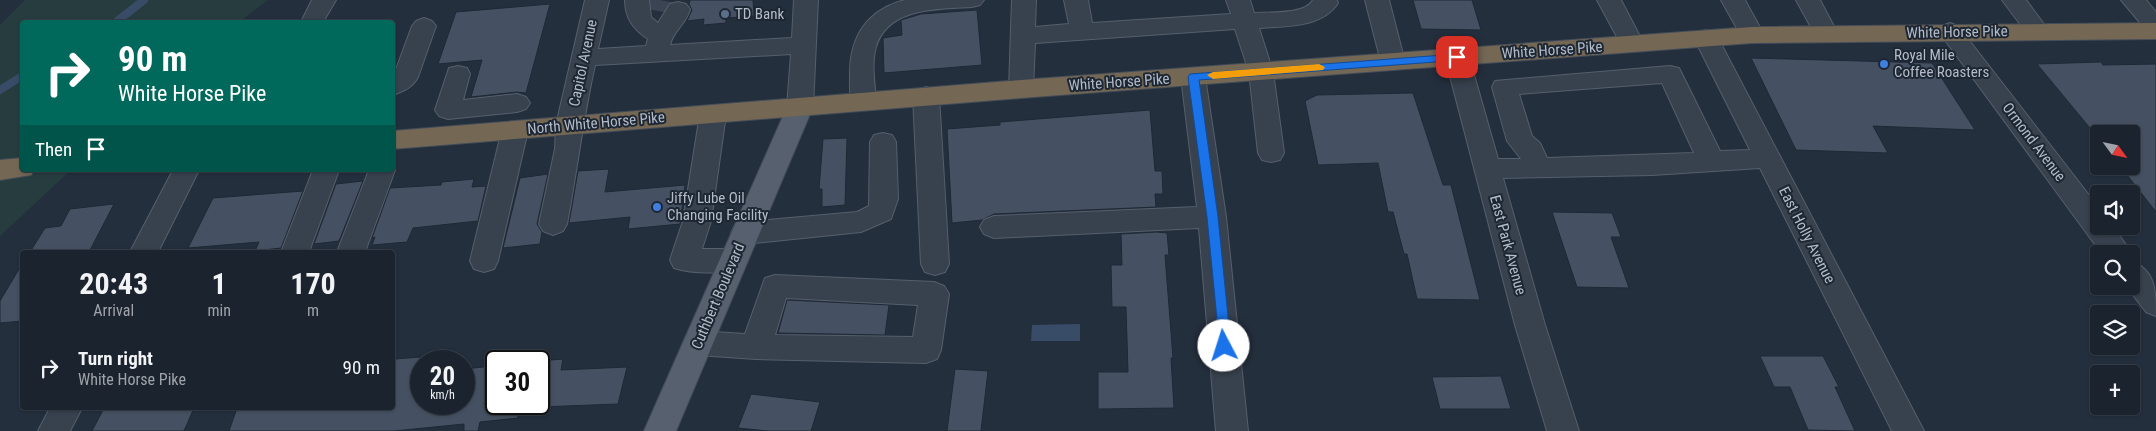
<!DOCTYPE html>
<style>
:root{--surface:#1b232e;--page:#242b36;--text:#f1f3f6;--muted:#a0a4aa;--line:#39404a}
body{margin:0;font-family:"Roboto Condensed",sans-serif;background:var(--page);color:var(--text);height:100vh;display:flex;flex-direction:column;font-size:19px;white-space:nowrap}
*{box-sizing:border-box;margin:0}
p{font-size:16px;color:var(--muted)}
.icon{flex:none;width:28px;height:28px;fill:none;stroke:currentColor;stroke-width:2;stroke-linecap:round;stroke-linejoin:round}
.map{position:relative;flex:1;overflow:hidden}
.sheet{position:absolute;left:20px;top:250px;width:375px;height:160px;display:flex;flex-direction:column;background:var(--surface);border-radius:5px;box-shadow:0 1px 4px #0004,0 0 0 1px var(--line)}
.sheet>*{flex:none}
.top-card{position:absolute;left:20px;top:20px;width:375px;height:152px;border-radius:5px;box-shadow:0 1px 4px #0004,0 0 0 1px var(--line);background:#00695c;color:#fff;overflow:hidden}
.needle{width:32px;rotate:123deg}
.buttons{position:absolute;left:2090px;top:125px;display:grid;gap:10px}
.buttons a{display:grid;place-items:center;width:50px;height:50px;border-radius:5px;background:var(--surface);box-shadow:0 1px 4px #0004,0 0 0 1px var(--line);font-size:25px}
.speed{position:absolute;left:410px;top:350px;display:flex;gap:10px;font-size:25px;font-weight:700;text-align:center}
.speed>*{display:grid;place-content:center;width:65px;height:65px;border-radius:50%;background:var(--surface);box-shadow:0 1px 4px #0004,0 0 0 1px var(--line);line-height:1}
.speed small{font-size:12px;font-weight:400}
.speed .limit{border:2px solid #111;border-radius:8px;background:#fff;color:#111}
.pin{position:absolute;display:grid;place-items:center;width:42px;height:42px;color:#fff;margin:-21px;border-radius:10px;box-shadow:0 2px 8px #0006}
.me{position:absolute;width:55px;margin:-28px;rotate:355deg;stroke-linejoin:round;filter:drop-shadow(0 0 4px #0008)}
.turn{display:flex;align-items:center;gap:18px;height:105px;padding:0 15px;font-size:22px}
.turn .icon{width:65px;height:65px;stroke-width:2.5}
.turn b{display:block;font-size:35px;line-height:42px}
.then{display:flex;align-items:center;height:48px;padding:0 15px;background:#0003;gap:10px;font-size:19px}
.eta{display:flex;justify-content:space-evenly;align-items:center;height:85px;text-align:center}
.eta b{font-size:30px;font-weight:700;line-height:35px}
ul{padding:0;list-style:none}
li{display:flex;align-items:center;gap:15px;height:65px;padding:0 15px}
li div{flex:1}
li b{display:block;font-size:19px}
li em{font-style:normal}
.map>svg:first-child{display:block}
.green{fill:#263c3f}
.water{fill:#394c67}
.lines{fill:none;stroke-linecap:round;stroke-linejoin:round}
.stream{stroke:#394c67;stroke-width:8}
.building{fill:#455162;stroke:#1f2835}
.minor-tunnel{stroke:#3a4453;stroke-width:27;stroke-dasharray:27 14;stroke-linecap:butt}
.minor-casing{stroke:#565f6c;stroke-width:2}
.major-casing{stroke:#414a57;stroke-width:2}
.highway-casing{stroke:#434c59;stroke-width:2}
.minor{fill:#38414e;fill-rule:evenodd}
.major{fill:#56606e;fill-rule:evenodd}
.highway{fill:#746855;fill-rule:evenodd}
.route{fill:#1a73e8;stroke:#114b97}
.slow{fill:#f59e0b}
.service-dot{fill:#5c6f8a;stroke:#1d2633;stroke-width:2}
.shop-dot{fill:#3f7fe0;stroke:#1d2633;stroke-width:2}
.labels{text-anchor:middle;dominant-baseline:central;stroke-width:4;stroke-linejoin:round;paint-order:stroke}
.poi-label{font-size:15px;fill:#b4bcc9;stroke:#1d2633;text-anchor:start}
.street-label{font-size:15px;fill:#b4bcc9;stroke:#1d2633}
</style>
<div class="map">
<svg width="2156" height="431" viewBox="0 0 2156 431">
<rect width="100%" height="100%" fill="#242f3e"/>
<path class="green" d="M25 0H268L239 22H22V170H71L0 236V25Z"/>
<path class="water" d="M1080 324V341H1031L1032 325Z"/>
<g class="lines">
<g class="stream">
<path d="M116 22 144 0"/>
<path d="M0 90 22 76"/>
</g>
</g>
<g class="building">
<path d="M690 0H753L754 16 726 18V23L703 25 704 19 687 21 692 10 689 4Z"/>
<path d="M1413 0H1472L1481 30 1421 29Z"/>
<path d="M550 4 526 93 517 92 471 97 482 60 438 64 456 12Z"/>
<path d="M977 10 982 65 884 73 883 38 902 35 901 20 921 14Z"/>
<path d="M1751 58 1932 63 1975 130 1873 126 1888 153 1796 150Z"/>
<path d="M2101 62 2103 65 2156 64V212L2120 166H2131V134H2099V139L2037 64Z"/>
<path d="M1413 93 1443 185H1451L1480 300 1417 299 1407 254H1404L1393 212H1388L1378 163 1318 165 1305 101 1317 95Z"/>
<path d="M1150 110 1155 171H1162L1163 194H1155L1156 207 994 214 982 220 952 223 947 129 1000 125V122Z"/>
<path d="M847 138 845 205 822 207V189H819L823 139Z"/>
<path d="M609 169 605 192 685 185 680 224 628 229 630 217 569 223 578 171Z"/>
<path d="M548 174 537 224 542 232 540 244 503 248 520 178Z"/>
<path d="M474 179 472 187 486 186 478 221 413 228 407 242 372 245 375 237 372 238 390 188 441 185 442 182Z"/>
<path d="M363 181 339 241 314 244 336 184Z"/>
<path d="M303 191 281 248 255 251 259 242 188 248 213 198Z"/>
<path d="M114 204 89 252H30L45 228 61 226 70 209Z"/>
<path d="M1552 212 1612 213 1621 237H1611L1629 288 1577 287Z"/>
<path d="M1157 232 1167 233 1169 255H1165L1173 358H1171L1174 408 1098 409V372H1128L1126 307H1112L1111 265H1122L1121 234Z"/>
<path d="M22 264V321L0 323V301Z"/>
<path d="M787 300 889 305 885 335 778 333Z"/>
<path d="M1760 356H1823L1839 387H1835L1855 431 1808 430 1790 387H1774Z"/>
<path d="M421 357V404H464V369L493 366 484 404H517L518 418 480 422 478 431H464V424L394 431H229L237 408H392V367L395 359Z"/>
<path d="M563 359 561 370 627 367 618 404 539 407V361Z"/>
<path d="M955 369 988 371 981 431H947Z"/>
<path d="M1501 376 1511 409H1440L1432 377Z"/>
<path d="M751 394 820 402 811 431H768L738 428Z"/>
<path d="M104 408H194L184 431H92Z"/>
</g>
<g class="lines">
<path class="minor-tunnel" d="M658 11 660 0"/>
<defs>
<g id="minor">
<path d="M312 0H336L323 22H301Z"/>
<path d="M585 0H609L598 49 646 46 648 39C633 29 625 18 625 0H649L651 17 658 23 670 4 678 2 686 4 690 9C687 23 673 31 670 45L792 38 794 0H818L813 107 809 113 800 116 791 113 787 107 791 54 595 65C583 118 577 171 567 224L563 231 553 235 543 231 539 224 555 149 556 125Z"/>
<path d="M905 0H984L980 5 972 7C938 9 888 7 876 47 871 64 875 84 876 101L872 107 863 110 854 107C849 98 850 87 850 77 849 38 866 10 905 0Z"/>
<path d="M1012 0H1036L1035 27 1069 24 1064 0H1088L1092 23 1231 14 1226 0H1250L1254 13C1269 12 1305 15 1313 0H1337L1338 3C1322 28 1285 26 1259 28L1273 72 1284 153 1280 160 1271 162 1262 160 1258 153 1249 72 1235 29 1035 43 1033 89 1030 95 1021 98 1012 95 1009 89Z"/>
<path d="M1365 0H1389L1405 62 1402 68 1393 70 1384 68 1381 62Z"/>
<path d="M1597 0H1621L1644 44 1640 50 1632 52 1624 50Z"/>
<path d="M1721 0H1745L1764 35 1760 41 1752 43 1744 41Z"/>
<path d="M1796 0H1820L1838 34 1834 40 1826 42 1818 40Z"/>
<path d="M2002 0H2026L2049 31 2045 36 2037 39 2029 36Z"/>
<path d="M2121 0H2146L2156 12V35L2148 32Z"/>
<path d="M424 18 432 21 436 26 418 77C413 87 403 92 392 95V74L395 72 412 26 416 21Z"/>
<path d="M1950 23 1958 26 2099 208V226H2113L2132 254 2131 256V254H2102L1942 36 1938 31 1942 26Z"/>
<path d="M1706 30 1714 32 1718 38 1924 431H1892L1760 168 1652 175 1503 178 1545 325 1579 431H1547L1515 325 1445 57 1448 51 1457 49 1466 51 1469 57 1498 159H1521L1507 141 1492 87 1495 81 1670 66 1679 68 1682 74 1720 151 1750 150 1694 38 1698 32ZM1662 83 1694 153 1547 158 1540 143 1532 136 1519 94Z"/>
<path d="M458 66 467 68 470 74 463 100 517 94 526 97 530 103 526 109 517 112 448 119 439 116 435 110 449 68Z"/>
<path d="M1193 69 1202 71 1205 77 1226 217 1248 431H1216L1199 228 994 238 984 234 980 227 984 220 994 216 1197 207 1181 77 1184 71Z"/>
<path d="M926 87 935 90 939 96 949 264 945 272 935 275 925 272 921 264 913 96 917 90Z"/>
<path d="M713 105 722 108 726 114 711 221 702 249H733L743 252 747 260 743 268C724 274 693 274 674 268L670 260 683 221 700 114 704 108Z"/>
<path d="M515 121 524 124 528 130 498 261 494 269 484 272 474 269 470 261 502 130 506 124Z"/>
<path d="M883 133 892 135 896 142 898 199 891 219 861 232 745 244 735 241 731 233 735 225 745 222 857 212 869 206 870 142 874 135Z"/>
<path d="M392 165 395 170 365 252H337L369 170H392Z"/>
<path d="M173 170H199L158 252H130Z"/>
<path d="M313 170H339L309 252H281Z"/>
<path d="M2131 261C2156 270 2156 292 2156 316L2146 312 2126 286H2131Z"/>
<path d="M775 275 934 282 944 286 949 294 941 350 937 359 926 363 756 359 698 355 687 352 683 343 687 334 698 331 745 334 765 278ZM786 298 918 305 913 337 775 335Z"/>
<path d="M50 408H82L70 431H38Z"/>
</g>
<path id="major" d="M800 98 809 101 813 107 676 431H644L787 107 791 101Z"/>
<g id="highway">
<path d="M2156 23V39L1752 43 1021 98 392 149V131L1021 80 1752 27Z"/>
<path d="M22 158V170H34L31 175 0 180V160Z"/>
</g>
</defs>
<use href="#minor" class="minor-casing"/>
<use href="#major" class="major-casing"/>
<use href="#highway" class="highway-casing"/>
<use href="#minor" class="minor"/>
<use href="#major" class="major"/>
<use href="#highway" class="highway"/>
</g>
<path class="route" d="M1457 54 1462 57 1461 60 1199 80 1218 217 1231 346 1224 352 1220 350 1207 217 1188 77 1190 74Z"/>
<path class="slow" d="M1319 64 1325 67 1323 70 1213 79 1207 75 1213 72Z"/>
<circle class="service-dot" cx="725" cy="14" r="5"/>
<g class="shop-dot">
<circle cx="1884" cy="64" r="5"/>
<circle cx="657" cy="207" r="5"/>
</g>
<g class="labels">
<g class="poi-label">
<text x="735" y="14">TD Bank</text>
<text x="1894" y="55">Royal Mile<tspan x="1894" dy="17">Coffee Roasters</tspan></text>
<text x="667" y="198">Jiffy Lube Oil<tspan x="667" dy="17">Changing Facility</tspan></text>
</g>
<g class="street-label">
<text transform="translate(1957 32) rotate(-1)">White Horse Pike</text>
<text transform="translate(1552 50) rotate(-4)">White Horse Pike</text>
<text transform="translate(583 63) rotate(-78)">Capitol Avenue</text>
<text transform="translate(1119 82) rotate(-4)">White Horse Pike</text>
<text transform="translate(596 123) rotate(-5)">North White Horse Pike</text>
<text transform="translate(2034 142) rotate(53)">Ormond Avenue</text>
<text transform="translate(1807 235) rotate(63)">East Holly Avenue</text>
<text transform="translate(1508 245) rotate(75)">East Park Avenue</text>
<text transform="translate(718 296) rotate(-67)">Cuthbert Boulevard</text>
</g>
</g>
</svg>
<div class="buttons">
<a><svg class="needle" viewBox="-14 -14 28 28"><path d="M0-13l5 13h-10z" fill="#e53935"/><path d="M0 13l5-13h-10z" fill="#a0a4aa"/></svg></a>
<a><svg class="icon" aria-label="sound" viewBox="0 0 24 24"><path d="M4 9h4l5-4v14l-5-4H4zM17 9q2 3 0 6"/></svg></a>
<a><svg class="icon" aria-label="search" viewBox="0 0 24 24"><circle cx="10" cy="10" r="6"/><path d="M15 15l6 6"/></svg></a>
<a><svg class="icon" aria-label="layers" viewBox="0 0 24 24"><path d="M12 4l9 5-9 5-9-5zM3 14l9 5 9-5"/></svg></a>
<a>+</a>
</div>
<div class="speed"><div>20<small>km/h</small></div><div class="limit">30</div></div>
<div class="pin" style="left:1457px;top:57px;background:#d93025"><svg class="icon" aria-label="arrive" viewBox="0 0 24 24"><path d="M6 21V4h12l-3 4 3 4H6"/></svg></div>
<svg class="me" style="left:1224px;top:346px" viewBox="-20 -20 40 40"><circle r="19" fill="#fff"/><path d="M0-13L10 11 0 6-10 11z" fill="#1a73e8"/></svg>
<div class="top-card">
<div class="turn"><svg class="icon" aria-label="right" viewBox="0 0 24 24"><path d="M7 20v-9h11M14 6l5 5-5 5"/></svg><div><b>90 m</b>White Horse Pike</div></div>
<div class="then">Then<svg class="icon" aria-label="arrive" viewBox="0 0 24 24"><path d="M6 21V4h12l-3 4 3 4H6"/></svg></div>
</div>
<section class="sheet">
<div class="eta">
<div><b>20:43</b><p>Arrival</p></div>
<div><b>1</b><p>min</p></div>
<div><b>170</b><p>m</p></div>
</div>
<ul>
<li><svg class="icon" aria-label="right" viewBox="0 0 24 24"><path d="M7 20v-9h11M14 6l5 5-5 5"/></svg><div><b>Turn right</b><p>White Horse Pike</p></div><em>90 m</em></li>
</ul>
</section>
</div>
